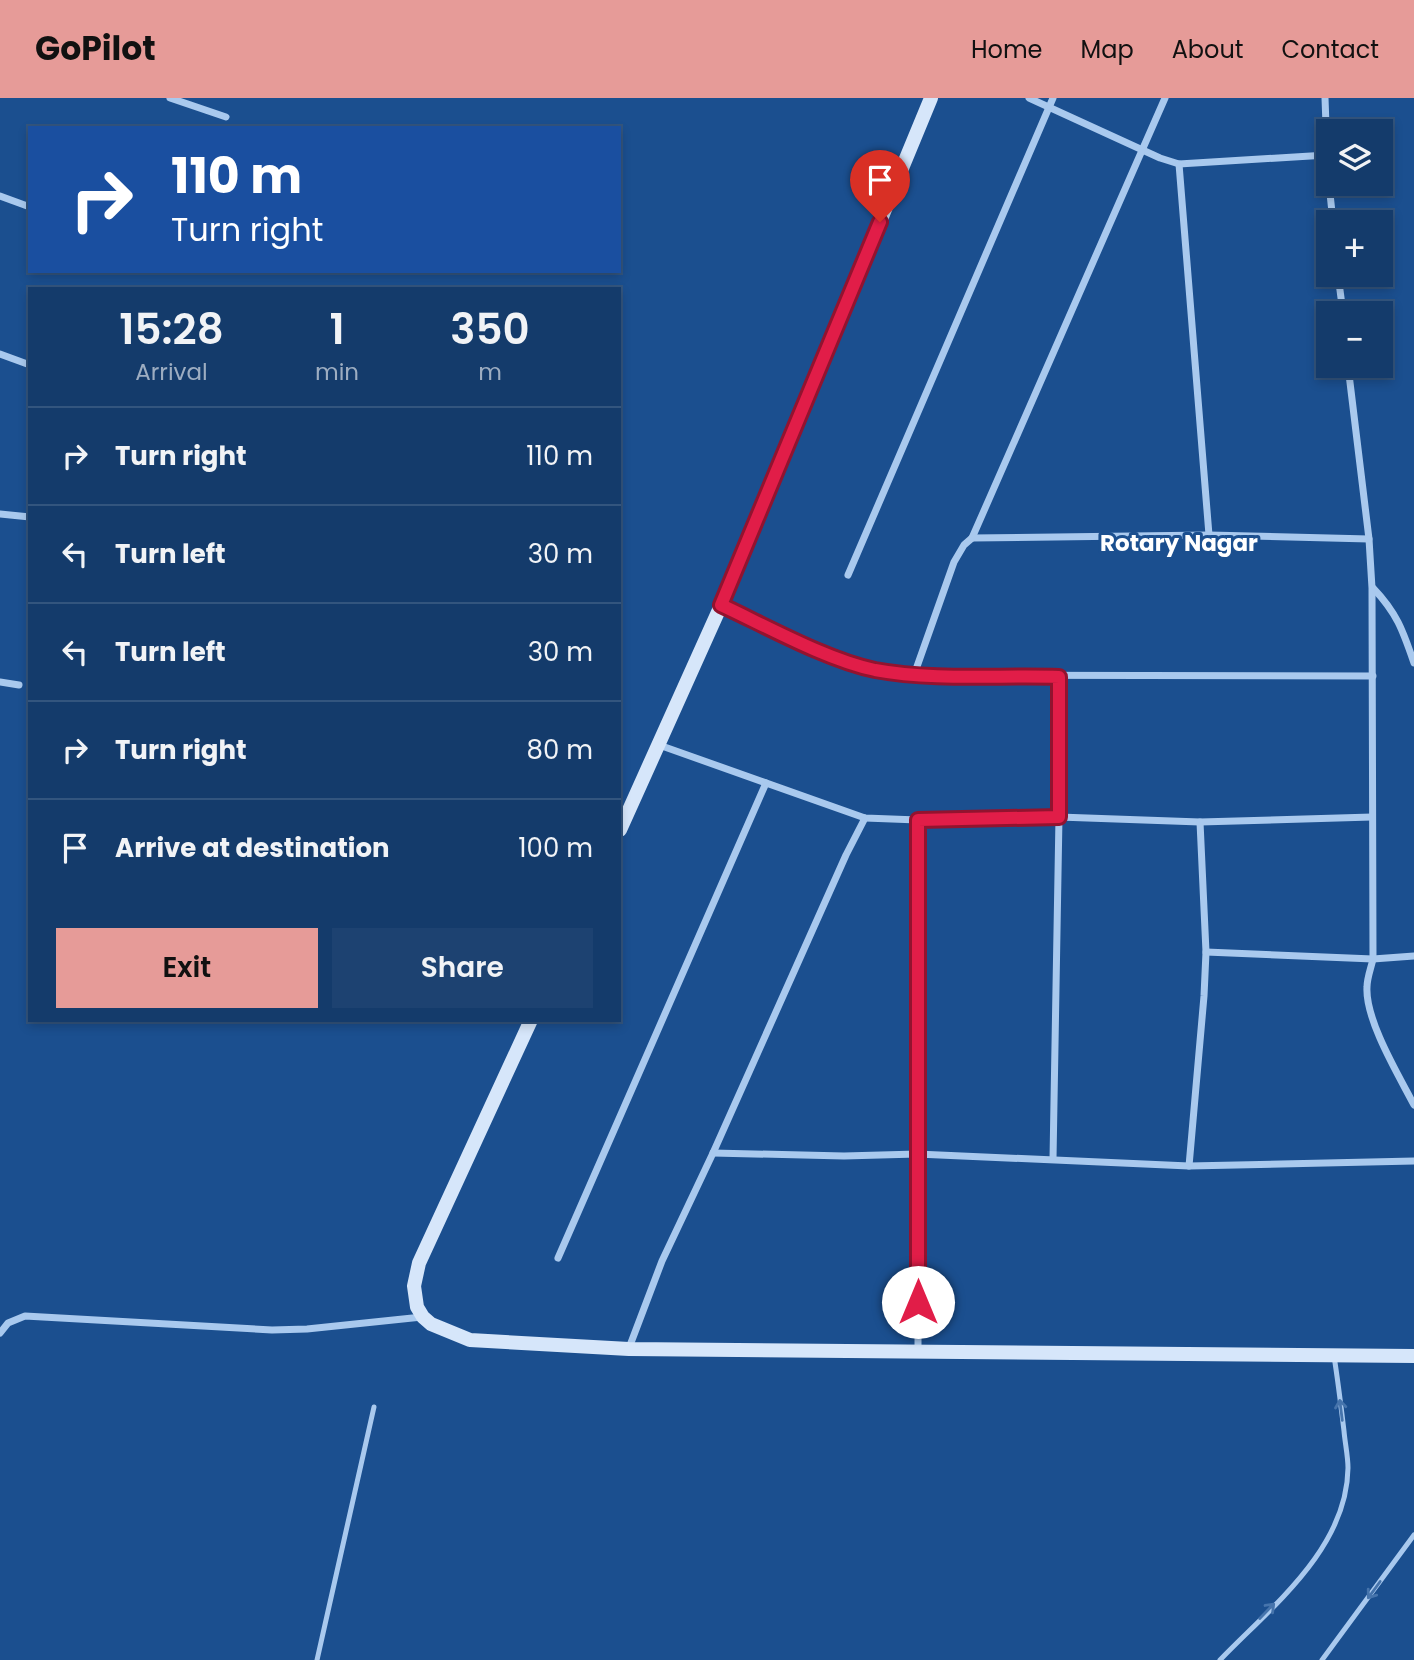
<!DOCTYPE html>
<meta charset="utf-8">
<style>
:root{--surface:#143b6b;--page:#1d4271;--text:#f1f3f6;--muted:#9dadc1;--line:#33557e;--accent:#e69b98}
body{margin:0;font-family:Poppins,sans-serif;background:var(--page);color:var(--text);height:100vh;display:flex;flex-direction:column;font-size:26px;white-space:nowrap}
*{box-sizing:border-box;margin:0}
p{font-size:23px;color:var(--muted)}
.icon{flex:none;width:38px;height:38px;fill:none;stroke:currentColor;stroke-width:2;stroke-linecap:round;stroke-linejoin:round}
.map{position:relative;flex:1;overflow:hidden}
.panel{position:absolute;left:28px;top:189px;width:593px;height:735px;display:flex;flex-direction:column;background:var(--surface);border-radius:0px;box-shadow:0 4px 10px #0003,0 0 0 2px var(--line)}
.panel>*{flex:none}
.guide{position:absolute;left:28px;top:28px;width:593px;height:147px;border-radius:0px;box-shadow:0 4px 10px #0003,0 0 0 2px var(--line);background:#1a4fa0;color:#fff;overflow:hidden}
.buttons{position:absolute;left:1316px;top:21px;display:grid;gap:14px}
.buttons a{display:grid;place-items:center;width:77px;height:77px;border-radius:0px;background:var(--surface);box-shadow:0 4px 10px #0003,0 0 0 2px var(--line);font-size:35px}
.pin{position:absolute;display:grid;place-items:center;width:60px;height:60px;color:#fff;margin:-72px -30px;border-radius:50% 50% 50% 0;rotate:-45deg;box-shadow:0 0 7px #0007}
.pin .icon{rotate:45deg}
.me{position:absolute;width:77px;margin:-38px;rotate:0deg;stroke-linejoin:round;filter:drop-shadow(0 0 5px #0008)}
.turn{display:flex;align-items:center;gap:24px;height:147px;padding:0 28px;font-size:32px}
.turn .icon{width:91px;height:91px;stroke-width:2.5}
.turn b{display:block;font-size:49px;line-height:60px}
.eta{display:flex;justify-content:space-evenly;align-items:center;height:119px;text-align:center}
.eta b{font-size:42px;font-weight:600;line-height:49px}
.action{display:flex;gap:14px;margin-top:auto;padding:14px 28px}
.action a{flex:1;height:80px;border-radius:0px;background:var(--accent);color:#111;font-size:28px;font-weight:600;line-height:80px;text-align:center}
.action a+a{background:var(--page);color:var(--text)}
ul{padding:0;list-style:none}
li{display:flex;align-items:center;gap:21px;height:98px;padding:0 28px;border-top:2px solid var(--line)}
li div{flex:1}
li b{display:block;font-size:26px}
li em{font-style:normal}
header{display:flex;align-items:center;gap:42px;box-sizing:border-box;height:98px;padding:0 35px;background:var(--accent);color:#111}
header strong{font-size:33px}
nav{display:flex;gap:38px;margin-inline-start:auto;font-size:24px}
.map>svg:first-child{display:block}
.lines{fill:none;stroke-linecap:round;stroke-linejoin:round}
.lane{stroke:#a9c9ee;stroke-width:5}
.street{stroke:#a9c9ee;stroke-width:7}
.secondary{stroke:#d6e6fa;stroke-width:14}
.oneway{stroke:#4674ac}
.route-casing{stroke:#92132f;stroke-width:18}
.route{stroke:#e11d48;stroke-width:12}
.labels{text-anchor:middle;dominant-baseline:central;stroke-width:6;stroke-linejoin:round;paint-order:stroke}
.neighbourhood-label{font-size:23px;font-weight:bold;fill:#fff;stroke:#1b4f8f}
</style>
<header>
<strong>GoPilot</strong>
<nav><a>Home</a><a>Map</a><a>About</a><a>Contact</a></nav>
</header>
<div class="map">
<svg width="1414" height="1562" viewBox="0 0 1414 1562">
<rect width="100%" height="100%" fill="#1b4f8f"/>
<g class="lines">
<g class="lane">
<path d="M317 1562 374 1309"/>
<path d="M1220 1562C1271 1509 1347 1451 1348 1370 1348 1358 1345 1345 1344 1333 1341 1308 1338 1283 1334 1258"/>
<path d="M1322 1562 1414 1437"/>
</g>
<g class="street">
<path d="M170 0 226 19"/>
<path d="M1029 0 1160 60 1179 66 1327 57"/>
<path d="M1325 0 1328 82"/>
<path d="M1179 66 1209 437"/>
<path d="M1329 86 1333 124"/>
<path d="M0 98 30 109"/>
<path d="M1338 177 1343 215"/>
<path d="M0 256 30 267"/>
<path d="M1348 268 1369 441 1372 490 1373 861C1371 870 1367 880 1367 889 1365 922 1399 978 1414 1007"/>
<path d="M0 416 30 419"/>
<path d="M972 440 1165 0"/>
<path d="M848 477 1053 0"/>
<path d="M1373 490C1397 515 1403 533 1414 565"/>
<path d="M721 507 823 554 873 571 914 577 1373 578"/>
<path d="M914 577 954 464 964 447 972 440 1209 437 1369 441"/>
<path d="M0 584 19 587"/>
<path d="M659 647 865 720 918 722 1059 719 1200 724 1372 719"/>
<path d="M918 722V1254"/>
<path d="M1206 854 1373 861 1414 858"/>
<path d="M713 1055 844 1058 917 1056 1189 1068 1414 1063"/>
<path d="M1053 1061 1059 719V579"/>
<path d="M1189 1068 1204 898 1206 854 1200 724"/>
<path d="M558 1160 766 685"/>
<path d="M0 1235 8 1225 25 1218 272 1232 307 1231 422 1219"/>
<path d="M629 1250 662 1163 713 1055 846 757 865 720"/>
</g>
<g class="secondary">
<path d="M620 732 727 494 931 0"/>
<path d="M531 922 419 1165 414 1188 417 1209 423 1219 431 1226 470 1242 629 1251 1414 1258"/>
</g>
</g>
<defs><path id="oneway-shaft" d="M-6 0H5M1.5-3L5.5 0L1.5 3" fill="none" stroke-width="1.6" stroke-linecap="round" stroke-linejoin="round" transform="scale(1.75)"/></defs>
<g class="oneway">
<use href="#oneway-shaft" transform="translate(1341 1312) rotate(-97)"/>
<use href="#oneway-shaft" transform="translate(1374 1492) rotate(126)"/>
<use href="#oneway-shaft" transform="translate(1267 1513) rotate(-46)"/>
</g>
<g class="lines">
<defs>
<path id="route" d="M880 124 721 507C766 528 827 562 875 572 935 583 998 577 1059 579V719L918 722V1204"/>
</defs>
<use href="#route" class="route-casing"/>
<use href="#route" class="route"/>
</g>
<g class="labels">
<g class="neighbourhood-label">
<text x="1179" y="445">Rotary Nagar</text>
</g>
</g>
</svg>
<div class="buttons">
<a><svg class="icon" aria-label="layers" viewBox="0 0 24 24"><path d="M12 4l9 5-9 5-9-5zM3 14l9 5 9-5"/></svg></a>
<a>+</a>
<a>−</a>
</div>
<div class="pin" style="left:880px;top:124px;background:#d93025"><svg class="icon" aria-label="arrive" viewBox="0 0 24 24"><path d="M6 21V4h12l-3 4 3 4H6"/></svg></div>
<svg class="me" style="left:918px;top:1204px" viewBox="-20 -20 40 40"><circle r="19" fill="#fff"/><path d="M0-13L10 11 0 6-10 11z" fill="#e11d48"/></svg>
<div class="guide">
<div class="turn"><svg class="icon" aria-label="right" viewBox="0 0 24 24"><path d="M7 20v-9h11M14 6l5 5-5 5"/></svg><div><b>110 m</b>Turn right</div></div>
</div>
<section class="panel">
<div class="eta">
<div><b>15:28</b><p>Arrival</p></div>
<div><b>1</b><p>min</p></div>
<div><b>350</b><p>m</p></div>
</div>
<ul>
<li><svg class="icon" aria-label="right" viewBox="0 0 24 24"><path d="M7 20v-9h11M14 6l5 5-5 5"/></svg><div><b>Turn right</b></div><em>110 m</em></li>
<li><svg class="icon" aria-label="left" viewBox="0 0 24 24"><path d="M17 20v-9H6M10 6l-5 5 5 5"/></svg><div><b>Turn left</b></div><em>30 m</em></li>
<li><svg class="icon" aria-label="left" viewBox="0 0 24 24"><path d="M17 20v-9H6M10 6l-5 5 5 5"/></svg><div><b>Turn left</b></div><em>30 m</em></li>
<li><svg class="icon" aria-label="right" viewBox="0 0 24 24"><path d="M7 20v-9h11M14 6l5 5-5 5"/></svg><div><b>Turn right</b></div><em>80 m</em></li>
<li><svg class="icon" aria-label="arrive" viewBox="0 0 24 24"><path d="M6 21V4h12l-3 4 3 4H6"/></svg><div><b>Arrive at destination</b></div><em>100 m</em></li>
</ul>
<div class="action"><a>Exit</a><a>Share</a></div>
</section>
</div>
